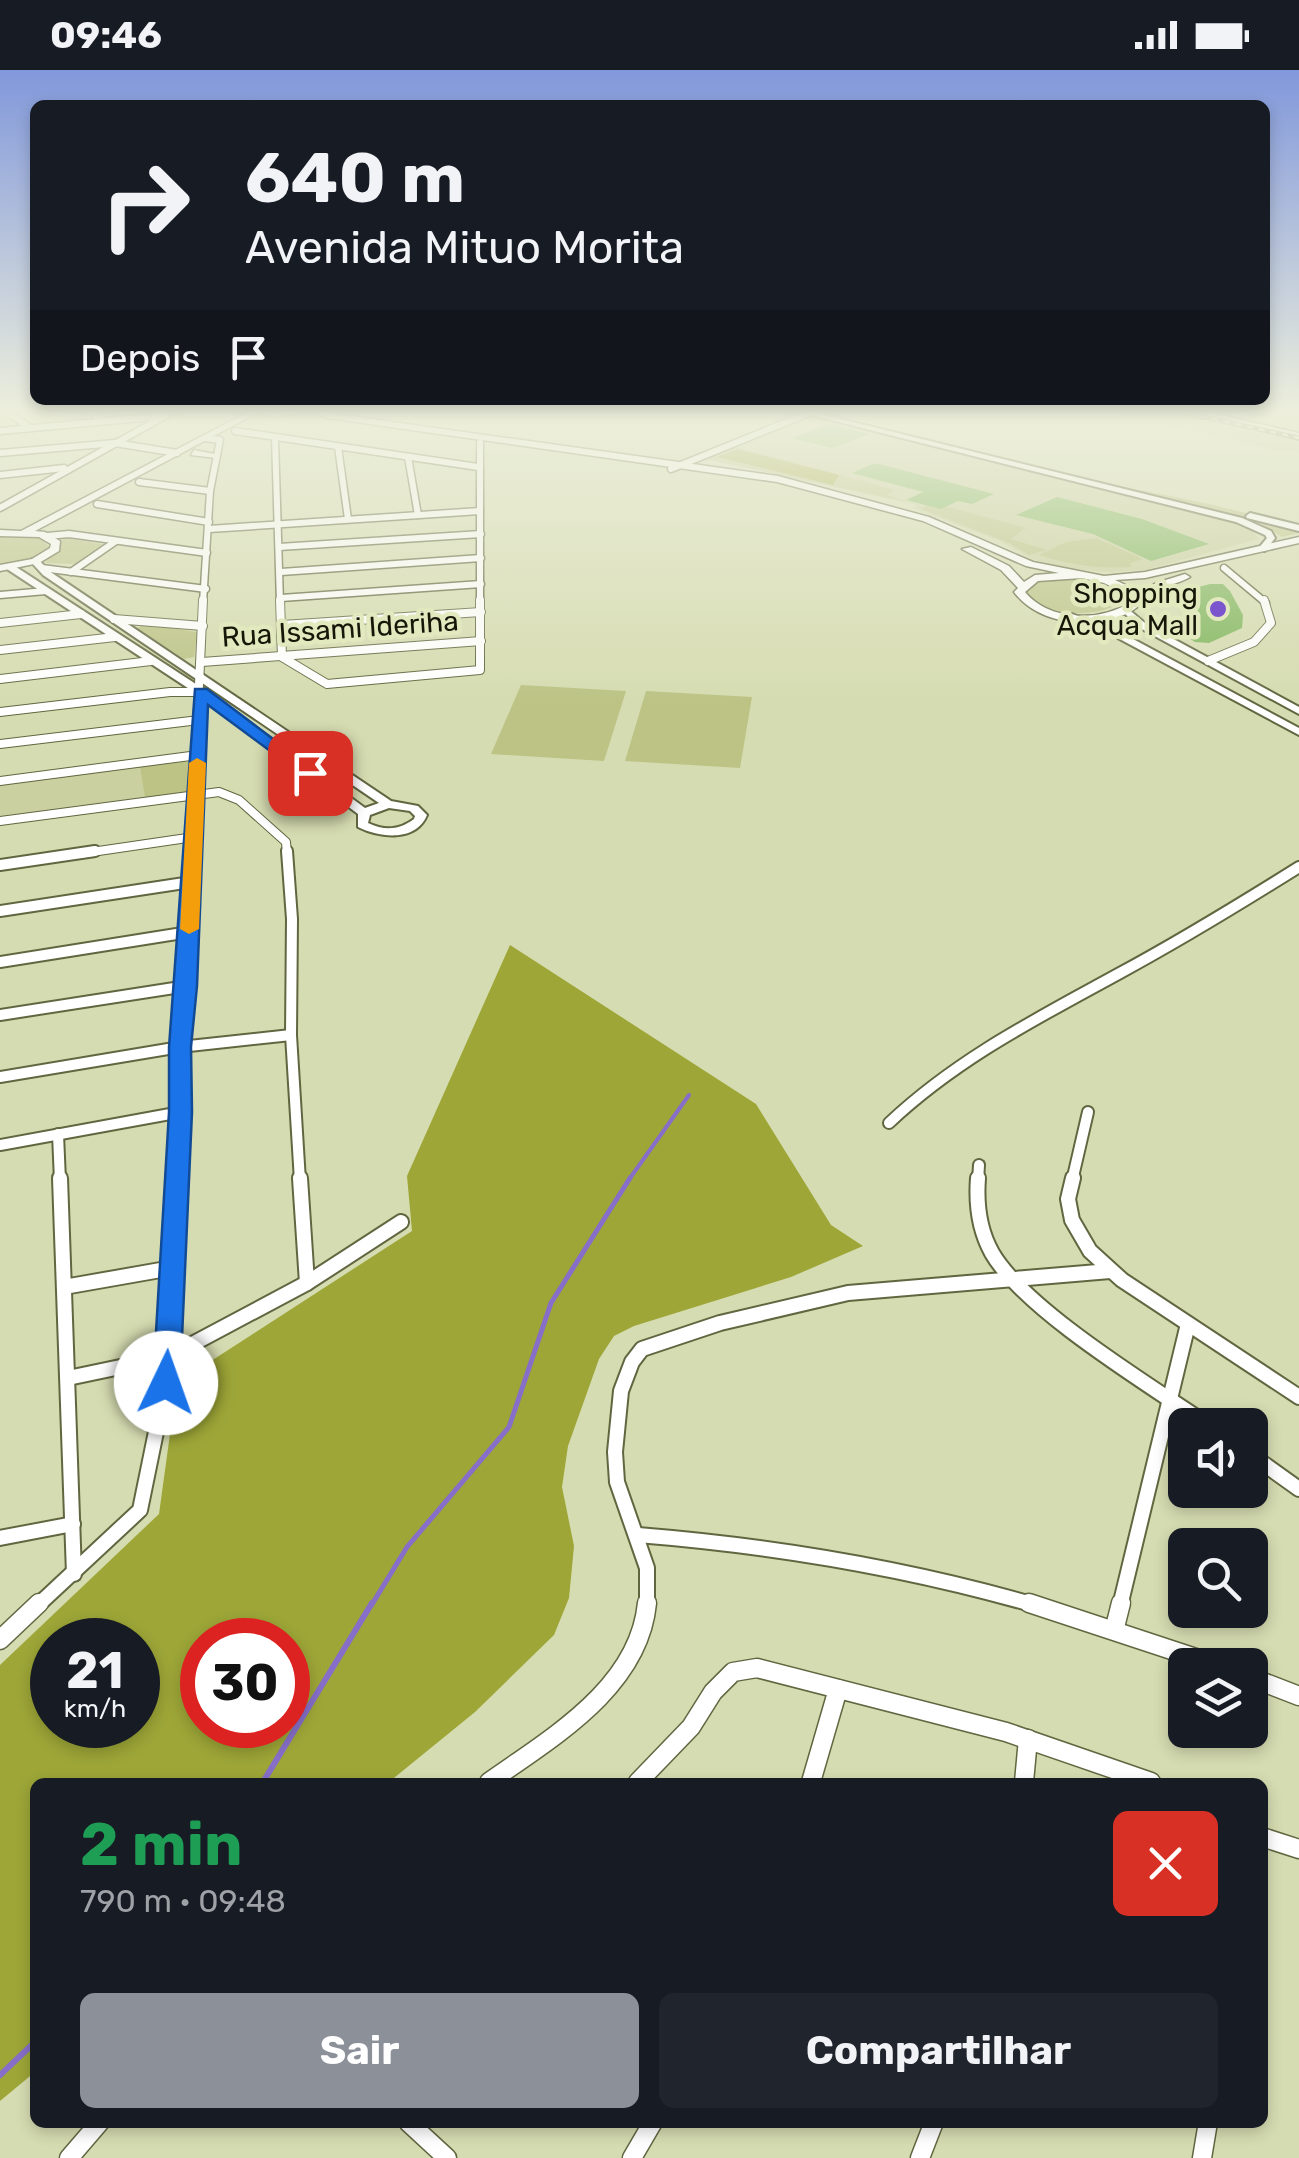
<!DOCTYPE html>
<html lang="pt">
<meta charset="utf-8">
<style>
:root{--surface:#171b24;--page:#20242c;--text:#f1f3f6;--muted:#9ea1a6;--accent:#8c9099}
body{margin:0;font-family:Rubik,sans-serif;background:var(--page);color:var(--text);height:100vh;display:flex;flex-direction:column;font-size:38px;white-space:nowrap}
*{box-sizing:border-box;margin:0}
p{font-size:32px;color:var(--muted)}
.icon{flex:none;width:55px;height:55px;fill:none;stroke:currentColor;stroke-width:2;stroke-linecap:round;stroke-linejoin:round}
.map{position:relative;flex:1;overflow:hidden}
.sheet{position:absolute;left:30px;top:1708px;width:1238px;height:350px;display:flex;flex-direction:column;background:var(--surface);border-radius:15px;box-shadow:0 5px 15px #0003}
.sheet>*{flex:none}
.hud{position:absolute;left:30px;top:30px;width:1240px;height:305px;border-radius:15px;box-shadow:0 5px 15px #0003;background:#171b24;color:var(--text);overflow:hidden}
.fabs{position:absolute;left:1168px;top:1338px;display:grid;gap:20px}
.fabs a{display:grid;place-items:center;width:100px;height:100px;border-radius:15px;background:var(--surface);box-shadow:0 5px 15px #0003;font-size:50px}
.speed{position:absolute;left:30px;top:1548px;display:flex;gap:20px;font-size:50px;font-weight:700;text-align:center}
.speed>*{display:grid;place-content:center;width:130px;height:130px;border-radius:50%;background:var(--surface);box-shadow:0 5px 15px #0003;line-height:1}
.speed small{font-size:25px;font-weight:400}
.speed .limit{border:15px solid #d22;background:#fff;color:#111}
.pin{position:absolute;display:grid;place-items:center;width:85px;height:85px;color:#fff;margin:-42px;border-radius:20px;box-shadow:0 5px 15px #0006}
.me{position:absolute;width:110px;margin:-55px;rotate:3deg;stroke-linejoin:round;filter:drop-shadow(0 0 8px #0008)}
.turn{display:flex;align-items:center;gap:35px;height:210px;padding:0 50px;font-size:45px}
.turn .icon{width:130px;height:130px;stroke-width:2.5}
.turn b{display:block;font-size:70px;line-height:85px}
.then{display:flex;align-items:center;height:95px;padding:0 50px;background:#0003;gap:20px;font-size:38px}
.round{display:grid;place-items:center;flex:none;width:105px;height:105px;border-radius:15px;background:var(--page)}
.summary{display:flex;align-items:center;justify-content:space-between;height:170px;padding:0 50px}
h1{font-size:60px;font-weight:700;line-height:75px;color:#1e9e55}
.button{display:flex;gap:20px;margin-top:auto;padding:20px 50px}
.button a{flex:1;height:115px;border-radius:15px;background:var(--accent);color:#fff;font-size:40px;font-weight:700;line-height:115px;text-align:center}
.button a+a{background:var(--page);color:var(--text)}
.status{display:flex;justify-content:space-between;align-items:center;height:70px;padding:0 50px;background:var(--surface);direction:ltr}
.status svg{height:28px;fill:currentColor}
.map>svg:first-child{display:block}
.built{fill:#cad09f}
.green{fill:#bcc385}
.forest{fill:#9da637;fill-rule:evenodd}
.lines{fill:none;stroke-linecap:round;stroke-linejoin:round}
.stream-far2{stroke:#866fc8;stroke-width:4}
.stream-far1{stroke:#866fc8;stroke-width:5}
.stream{stroke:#866fc8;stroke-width:6}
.building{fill:#81b65d}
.minor-far4-casing{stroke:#626640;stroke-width:9}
.minor-far3-casing{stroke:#626640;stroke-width:10}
.minor-far2-casing{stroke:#626640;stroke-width:14}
.minor-far1-casing{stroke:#626640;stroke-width:18}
.minor-casing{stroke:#626640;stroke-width:21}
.tertiary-casing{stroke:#626640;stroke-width:4}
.primary-casing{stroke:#626640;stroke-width:3}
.minor-far4{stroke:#fff;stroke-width:6}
.minor-far3{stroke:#fff;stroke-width:8}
.minor-far2{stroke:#fff;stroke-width:10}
.minor-far1{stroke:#fff;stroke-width:14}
.minor{stroke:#fff;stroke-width:18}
.tertiary{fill:#fff;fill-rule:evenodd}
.primary{fill:#fff;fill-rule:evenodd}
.rail-casing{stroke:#6f7256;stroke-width:5}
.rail{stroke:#e3e9be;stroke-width:2.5;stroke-dasharray:6;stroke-linecap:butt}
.route{fill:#1a73e8;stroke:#114b97;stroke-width:2.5}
.slow{fill:#f59e0b}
.poi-dot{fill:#7a55ce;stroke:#e3e9be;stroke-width:4}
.labels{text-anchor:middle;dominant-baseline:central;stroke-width:9;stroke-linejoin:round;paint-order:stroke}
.far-poi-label{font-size:28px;fill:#161708;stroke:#e3e9be;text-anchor:end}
.far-street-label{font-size:28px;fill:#161708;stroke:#e3e9be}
</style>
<div class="status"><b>09:46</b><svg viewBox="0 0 49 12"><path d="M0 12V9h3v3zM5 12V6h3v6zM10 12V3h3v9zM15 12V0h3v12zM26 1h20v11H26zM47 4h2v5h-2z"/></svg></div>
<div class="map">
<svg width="1299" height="2088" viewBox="0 0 1299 2088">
<rect width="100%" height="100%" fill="#d6dcb1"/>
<g class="built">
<path d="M1091 338H1163L1299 368V381H1280Z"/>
<path d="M815 347 1250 455 1258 469 1145 500 1109 502 1068 499 1032 489 1000 471 912 438 916 435 705 389Z"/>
<path d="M140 697 145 728 0 747V714Z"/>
</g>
<g class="green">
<path d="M802 339C905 360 1005 390 1107 413 1150 423 1268 442 1299 463L1282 467 1262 454 1235 446 1041 401Z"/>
<path d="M734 376 895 420 886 425 904 431 705 389Z"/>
<path d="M926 436 948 437 1026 458 1011 469 1047 480 1029 485 1009 473 921 439Z"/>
<path d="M0 466 39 468 51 478 41 488 0 497Z"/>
<path d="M64 468 108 475 75 494 45 493Z"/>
<path d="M1096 468 1143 489 1130 493 1132 497C1099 499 1070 495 1039 485L1066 472Z"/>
<path d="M1082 508 1120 522V533C1093 549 1049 546 1026 525L1027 514 1043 509Z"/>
<path d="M145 554 197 562 194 587 184 589 137 558Z"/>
<path d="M521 615 626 621 604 691 491 684Z"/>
<path d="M646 621 752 627 740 698 625 691Z"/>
<path d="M191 691 192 722 145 728 140 697Z"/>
</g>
<g class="forest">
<path d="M737 379 839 405 833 415 717 387Z"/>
<path d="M510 875 756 1034 831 1155 863 1176 791 1207 634 1256 614 1266 599 1289 568 1376 562 1417 574 1476 569 1528 554 1565 475 1642 389 1712H35V2002L0 2031V1595L159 1444 177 1313 412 1161 407 1106ZM52 1570H138V1655H52ZM202 1570H288V1655H202Z"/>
</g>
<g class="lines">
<path class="stream-far2" d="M628 1111 689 1025"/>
<path class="stream-far1" d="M371 1536 407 1477 509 1357 551 1233 630 1108"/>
<g class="stream">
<path d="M263 1712 372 1533"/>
<path d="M0 2005 35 1972"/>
</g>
</g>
<g class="building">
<path d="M829 354 847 358 869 364 832 378 792 368Z"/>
<path d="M872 394H879L994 424 972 434 958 431 941 439 906 430 923 422 852 403Z"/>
<path d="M1057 427 1142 449 1209 474 1151 491 1093 464 1016 445Z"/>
<path d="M1210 514H1223L1230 521 1243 545 1242 558 1209 573 1195 572 1180 562 1199 533 1191 519Z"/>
</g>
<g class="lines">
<defs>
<g id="minor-far4">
<path d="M2 338 30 358"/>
<path d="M85 338 105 351"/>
<path d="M1175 338 1299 366"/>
<path d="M0 361 162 346"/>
<path d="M235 361 478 397"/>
<path d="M275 368 280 533"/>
<path d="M480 372V533"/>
<path d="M338 377 348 449"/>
<path d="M0 383 115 373 177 383"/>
<path d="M408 387 418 445"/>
<path d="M671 399 809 343"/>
<path d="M0 405 64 398"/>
<path d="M139 412 210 421"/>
<path d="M97 434 209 452"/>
<path d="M0 438 179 338"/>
<path d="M209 459 480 441"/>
<path d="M47 466 69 464 207 483"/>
<path d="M279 477 481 464"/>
<path d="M42 498 206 519"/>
<path d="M1224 498 1266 533"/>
<path d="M71 502 116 471"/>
<path d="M281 502 481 488"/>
<path d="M0 525 46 521"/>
<path d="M281 528 481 514"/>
<path d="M203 533 210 421 220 370 205 368"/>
</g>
<g id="minor-far3">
<path d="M280 530 282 587 327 614 480 600V530"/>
<path d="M114 549 203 556"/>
<path d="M0 553 81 544"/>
<path d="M282 555 481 542"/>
<path d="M0 580 115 567"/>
<path d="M1208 591 1254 572 1271 553 1264 530"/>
<path d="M202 592 481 571"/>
<path d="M0 609 151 591"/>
<path d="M0 642 170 622H201"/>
<path d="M0 674 199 650"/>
<path d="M0 711 198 685"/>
<path d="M0 751 219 722 239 730 286 772 287 784"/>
<path d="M78 784 194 767"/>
<path d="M191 784 203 530"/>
</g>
<g id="minor-far2">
<path d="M287 781 292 849 291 965 300 1111"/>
<path d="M0 795 95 781"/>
<path d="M0 841 191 812"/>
<path d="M0 892 189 862"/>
<path d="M0 945 187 916"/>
<path d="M0 1007 180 977 291 965"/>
<path d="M889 1053C958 988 1038 948 1120 903 1181 870 1240 834 1299 797"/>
<path d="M58 1064 60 1111"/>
<path d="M0 1075 181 1042"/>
<path d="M175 1111 191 781"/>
<path d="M978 1111 979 1095"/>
<path d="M1072 1111 1088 1042"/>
</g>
<g id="minor-far1">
<path d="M60 1108 74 1504"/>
<path d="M300 1108 307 1213"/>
<path d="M978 1108C976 1134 979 1160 992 1183 1025 1240 1151 1316 1208 1355"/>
<path d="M1073 1108 1068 1129 1072 1150 1090 1181 1122 1210 1299 1327"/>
<path d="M64 1217 172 1198"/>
<path d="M68 1308 168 1287 307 1213 401 1152"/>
<path d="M1250 1384 1299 1419"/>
<path d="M638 1465C774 1476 907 1498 1038 1536"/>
<path d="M0 1468 73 1454"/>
<path d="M37 1536 140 1440 166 1313 176 1108"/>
<path d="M647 1536V1498L617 1412 615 1382 621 1321 632 1292 642 1279 720 1253 848 1223 1110 1201"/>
<path d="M1120 1536 1188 1254"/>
</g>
<g id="minor">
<path d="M1029 1533 1217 1595"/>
<path d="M1115 1557 1121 1533"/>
<path d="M0 1570 39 1533"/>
<path d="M1250 1607 1299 1626"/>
<path d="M489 1712C551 1668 639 1618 647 1533"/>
<path d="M638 1712 691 1657 713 1622 733 1602 757 1598 1006 1662 1151 1712"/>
<path d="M811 1712 838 1619"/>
<path d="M1024 1712 1028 1669"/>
<path d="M1262 1767 1299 1779"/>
<path d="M408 2052 447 2088"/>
<path d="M69 2088 100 2052"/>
<path d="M632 2088 653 2052"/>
<path d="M920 2088 934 2052"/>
<path d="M1202 2088 1208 2052"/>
</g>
<g id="tertiary">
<path d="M783 338H796L1242 448 1271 461 1275 468 1265 481H1259L1258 479 1267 468 1265 465 1236 452Z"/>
<path d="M1250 443 1299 455V461L1247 448 1246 446Z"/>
<path d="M32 489H38L49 501 391 731 418 736 427 745C416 772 380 768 358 757V744L197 624 7 499V495H13L205 620 365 738 379 733 43 505 32 493ZM389 738 410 741 415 746 414 749C399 760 385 761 368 753L370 745Z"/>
<path d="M1127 538 1146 554 1299 637V644L1140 558 1122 541Z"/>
<path d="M1072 544 1120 562 1299 658V665L1114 566 1069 549V545Z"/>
</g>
<g id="primary">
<path d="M239 338 274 341 319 338 329 343 778 406 929 447 1033 492 1104 506 1145 502 1299 467V473L1145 508 1115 510 1136 520 1138 524 1156 513 1185 504 1190 507C1182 512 1171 514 1161 519 1149 525 1141 536 1130 542 1094 561 1039 555 1014 522L1018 518 1001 500 962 479 971 477 1009 496 1024 512 1035 505 1059 503 1026 496 923 451 777 412 327 348 311 341 274 347 257 343 35 461 45 462 60 471 59 481 39 493 0 501V495L32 489 50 478 51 474 39 467 0 466V460L21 461 248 342ZM1082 508 1104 513 1127 524 1129 533C1099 552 1049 551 1025 522L1038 511Z"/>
<path d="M194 380 220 385 216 388 191 385Z"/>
</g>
</defs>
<use href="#minor-far4" class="minor-far4-casing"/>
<use href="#minor-far3" class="minor-far3-casing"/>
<use href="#minor-far2" class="minor-far2-casing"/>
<use href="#minor-far1" class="minor-far1-casing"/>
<use href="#minor" class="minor-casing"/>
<use href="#tertiary" class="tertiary-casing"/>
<use href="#primary" class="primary-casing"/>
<use href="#minor-far4" class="minor-far4"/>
<use href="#minor-far3" class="minor-far3"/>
<use href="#minor-far2" class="minor-far2"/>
<use href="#minor-far1" class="minor-far1"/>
<use href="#minor" class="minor"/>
<use href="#tertiary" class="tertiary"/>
<use href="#primary" class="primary"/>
<defs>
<path id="rail" d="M1165 338 1299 368"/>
</defs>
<use href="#rail" class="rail-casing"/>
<use href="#rail" class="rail"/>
</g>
<linearGradient id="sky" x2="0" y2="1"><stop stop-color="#8198db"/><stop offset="0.54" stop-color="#edefdc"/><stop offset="1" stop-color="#edefdc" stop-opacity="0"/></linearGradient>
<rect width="1299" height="631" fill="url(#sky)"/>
<path class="route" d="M195 619H207L318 703 304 706 208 635 197 916 191 977 192 1042 180 1313 176 1320H157L153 1313 169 1042V977Z"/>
<path class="slow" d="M197 688 206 693 199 859 189 864 180 859 189 693Z"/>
<circle class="poi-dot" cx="1218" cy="539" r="10"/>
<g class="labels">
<g class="far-poi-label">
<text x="1198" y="523">Shopping<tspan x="1198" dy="32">Acqua Mall</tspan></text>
</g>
<g class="far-street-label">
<text transform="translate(340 559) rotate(-4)">Rua Issami Ideriha</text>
</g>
</g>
</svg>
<div class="fabs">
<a><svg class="icon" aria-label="sound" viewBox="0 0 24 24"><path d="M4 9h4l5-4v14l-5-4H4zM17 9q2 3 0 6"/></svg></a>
<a><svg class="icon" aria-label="search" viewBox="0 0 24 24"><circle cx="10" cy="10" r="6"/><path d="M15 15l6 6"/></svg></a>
<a><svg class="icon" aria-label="layers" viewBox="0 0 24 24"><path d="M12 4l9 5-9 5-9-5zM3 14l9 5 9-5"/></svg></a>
</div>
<div class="speed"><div>21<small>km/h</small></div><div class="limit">30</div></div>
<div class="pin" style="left:310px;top:703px;background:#d93025"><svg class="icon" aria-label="arrive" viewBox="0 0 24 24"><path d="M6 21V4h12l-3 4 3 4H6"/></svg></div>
<svg class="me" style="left:166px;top:1313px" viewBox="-20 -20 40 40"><circle r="19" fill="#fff"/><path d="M0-13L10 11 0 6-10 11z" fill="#1a73e8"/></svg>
<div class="hud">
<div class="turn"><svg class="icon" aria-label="right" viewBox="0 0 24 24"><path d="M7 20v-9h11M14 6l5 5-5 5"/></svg><div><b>640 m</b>Avenida Mituo Morita</div></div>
<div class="then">Depois<svg class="icon" aria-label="arrive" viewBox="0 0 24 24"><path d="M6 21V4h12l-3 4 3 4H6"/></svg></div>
</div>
<section class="sheet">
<div class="summary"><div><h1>2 min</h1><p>790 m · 09:48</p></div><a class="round" style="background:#d93025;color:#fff"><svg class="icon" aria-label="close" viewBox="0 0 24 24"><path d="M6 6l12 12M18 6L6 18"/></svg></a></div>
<div class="button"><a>Sair</a><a>Compartilhar</a></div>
</section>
</div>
